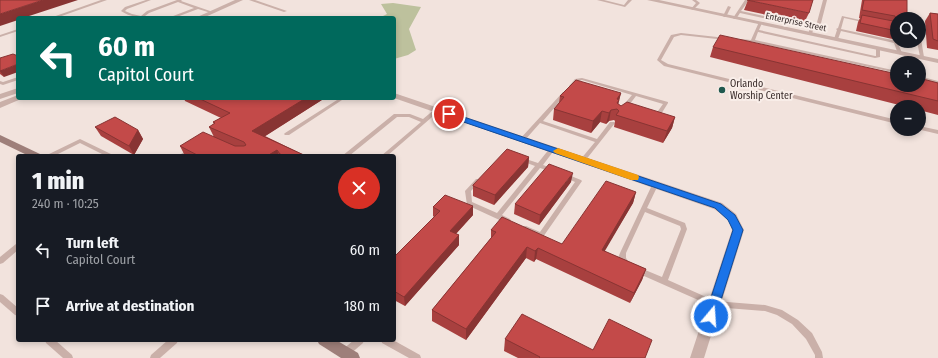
<!DOCTYPE html>
<meta charset="utf-8">
<style>
:root{--surface:#171b24;--page:#20242c;--text:#f1f3f6;--muted:#9ea1a6}
body{margin:0;font-family:"Fira Sans Condensed",sans-serif;background:var(--page);color:var(--text);height:100vh;display:flex;flex-direction:column;font-size:15px;white-space:nowrap}
*{box-sizing:border-box;margin:0}
p{font-size:13px;color:var(--muted)}
.icon{flex:none;width:22px;height:22px;fill:none;stroke:currentColor;stroke-width:2;stroke-linecap:round;stroke-linejoin:round}
.map{position:relative;flex:1;overflow:hidden}
.side{position:absolute;left:16px;top:154px;width:380px;height:188px;display:flex;flex-direction:column;background:var(--surface);border-radius:4px;box-shadow:0 2px 6px #0003}
.side>*{flex:none}
.guide{position:absolute;left:16px;top:16px;width:380px;height:84px;border-radius:4px;box-shadow:0 2px 6px #0003;background:#00695c;color:#fff;overflow:hidden}
.tools{position:absolute;left:890px;top:12px;display:grid;gap:8px}
.tools a{display:grid;place-items:center;width:36px;height:36px;border-radius:50%;background:var(--surface);box-shadow:0 2px 6px #0003;font-size:20px}
.pin{position:absolute;display:grid;place-items:center;width:34px;height:34px;color:#fff;margin:-17px;border:2px solid #fff;border-radius:50%;box-shadow:0 1px 4px #0007}
.me{position:absolute;width:44px;margin:-22px;rotate:18deg;stroke-linejoin:round;filter:drop-shadow(0 0 3px #0008)}
.turn{display:flex;align-items:center;gap:14px;height:84px;padding:0 16px;font-size:18px}
.turn .icon{width:52px;height:52px;stroke-width:2.5}
.turn b{display:block;font-size:28px;line-height:34px}
.round{display:grid;place-items:center;flex:none;width:42px;height:42px;border-radius:21px;background:var(--page)}
.summary{display:flex;align-items:center;justify-content:space-between;height:68px;padding:0 16px}
h1{font-size:24px;font-weight:800;line-height:30px}
ul{padding:0;list-style:none}
li{display:flex;align-items:center;gap:12px;height:56px;padding:0 16px}
li div{flex:1}
li b{display:block;font-size:15px}
li em{font-style:normal}
.map>svg:first-child{display:block}
.green{fill:#bdc19d}
.lines{fill:none;stroke-linecap:round;stroke-linejoin:round}
.lane{fill:#cab0a9;fill-rule:evenodd}
.street{fill:#cab0a9;fill-rule:evenodd}
.secondary{fill:#9e7f7a;fill-rule:evenodd}
.wall{fill:#a8403f}
.shaded-wall{fill:#883433}
.building{fill:#c34a49;stroke:#883433}
.route{fill:#1a73e8;stroke:#114b97}
.slow{fill:#f59e0b}
.poi-dot{fill:#1f584e;stroke:#f9eee9;stroke-width:1.5}
.labels{text-anchor:middle;dominant-baseline:central;stroke-width:4;stroke-linejoin:round;paint-order:stroke}
.far-street-label{font-size:9px;fill:#372a29;stroke:#f9eee9}
.poi-label{font-size:10px;fill:#372a29;stroke:#f9eee9;text-anchor:start}
</style>
<div class="map">
<svg width="938" height="358" viewBox="0 0 938 358">
<rect width="100%" height="100%" fill="#f2e3dd"/>
<path class="green" d="M393 3 421 7 409 29 416 50 408 55 394 59V18H379L387 14 381 4Z"/>
<g class="lines">
<g class="lane">
<path d="M101 0H107L56 18H50Z"/>
<path d="M146 0H151L127 9 125 11 132 14 141 16 147 11 177 0H182L181 1 213 12 211 13 198 9 174 18H168L194 8 178 2 149 13 145 16 151 18C140 18 130 17 121 11L125 7Z"/>
<path d="M249 0H255L287 11 284 12Z"/>
<path d="M597 0H604L624 5 628 0H632L625 7Z"/>
<path d="M692 0H696L700 3 693 10 691 9 696 3Z"/>
<path d="M745 0H749L741 11 815 27 816 26 823 0H827L820 27 813 30 812 34 810 35 808 34 810 28 740 13 736 19H734L733 18Z"/>
<path d="M728 6 731 7 726 17H724L723 16Z"/>
<path d="M842 16 869 22 867 23 844 18 841 29 897 41 902 53 898 54 894 43 841 31 838 39 835 40 834 39 837 30 836 29 838 28Z"/>
<path d="M759 22 762 23 759 30 875 56H876V48L880 47V57L875 58 758 32 755 40 897 71V73L753 42 740 41 739 40 741 39 751 40Z"/>
<path d="M18 29V31L0 37V35Z"/>
<path d="M681 33 726 38 728 39 726 40 681 35 674 37 661 60 668 64 897 120V124L664 66 657 60 671 35Z"/>
<path d="M919 38 921 39 924 57 922 58 920 57 917 41H919Z"/>
<path d="M919 76 938 81V84L919 79Z"/>
<path d="M18 77V80L3 85 0 84V81L3 82Z"/>
<path d="M582 78 668 102V103L658 119H654L653 118 663 104 636 96 626 109H622L621 108 632 95 582 80 579 81 573 87H569V86L575 79Z"/>
<path d="M563 92H565L567 93 543 121 597 139 610 122H614L615 123 585 161H581L580 160 595 142 540 123 525 140 523 141 520 139Z"/>
<path d="M337 98H341L342 100 289 135H285L284 134 285 133 337 100Z"/>
<path d="M437 108 440 110 439 111 387 156H381L421 122 409 117H397L349 156H342L394 114H410L423 119 435 109Z"/>
<path d="M919 126 938 130V134L917 129H919Z"/>
<path d="M80 139 113 155 114 156H106L80 143 54 156H46L47 155Z"/>
<path d="M552 147 555 149 543 165 554 169 555 170 552 172 540 168 502 215 510 219 511 221 510 223H506L467 205 465 191 476 179H480L481 180 480 181 471 191 472 202 497 213 535 166 519 160 518 159 519 158H523L538 163 550 148Z"/>
<path d="M190 148 193 150 185 156H178Z"/>
<path d="M566 174 581 180 582 181 543 237H539L524 230 523 228 524 226H526L540 232 575 182 564 177 563 176 564 175Z"/>
<path d="M655 183 658 185 647 208 685 223 687 229 668 280 715 301 765 305 782 310 798 320 812 333 822 352 823 358H815V355L806 339 792 324 777 315 765 311 714 307 635 272 634 270 635 268 638 267 662 277 681 229 680 226 645 212 626 253V258L630 264 629 266C623 268 621 262 618 258L620 253 652 185Z"/>
<path d="M18 243V250L3 263 0 264V257L16 244Z"/>
<path d="M0 294 3 295 18 308V316L15 315 0 302Z"/>
<path d="M45 340H55L72 355 73 358H63L46 343Z"/>
<path d="M168 340H178L177 343 160 358H150L151 355Z"/>
<path d="M354 340H364L363 343 348 356 345 357 342 356 341 353 342 350Z"/>
<path d="M381 340H393L420 355 421 358H409L382 343Z"/>
</g>
<g class="street">
<path d="M235 0H243L203 18H195Z"/>
<path d="M647 0H659L938 59V63Z"/>
<path d="M18 88V93L0 99V94Z"/>
<path d="M394 93 722 203 736 214 744 230 704 358H690L732 230 728 219 714 209 394 98Z"/>
<path d="M18 95V98L21 99 0 108V102Z"/>
</g>
<g class="secondary">
<path d="M0 135 40 154 42 156H29L0 142Z"/>
<path d="M317 340H336L358 353 360 358H341L319 344Z"/>
</g>
</g>
<g class="wall">
<path d="M748 0 809 13 804 23 744 10Z"/>
<path d="M862 0H907L897 19V40L856 31 858 22 860 18H859Z"/>
<path d="M930 13 938 14V50L927 48 925 21Z"/>
<path d="M713 47 938 83V115L919 110V107H907L710 57Z"/>
<path d="M0 58 4 77 0 74Z"/>
<path d="M621 93 618 104 621 106 675 117 672 128 663 143 614 127 615 121 614 120 609 121 606 124 600 122 591 133 553 120 554 109 559 103 560 96Z"/>
<path d="M184 98H325L265 136 306 156H185L180 146 214 137 209 127 214 124 213 122 221 118 185 101Z"/>
<path d="M95 127 138 130 143 139 134 155 101 136Z"/>
<path d="M529 157 528 167 494 205 473 196V185Z"/>
<path d="M571 182 539 225 514 214 515 204Z"/>
<path d="M636 192 633 203 604 251 646 269 642 280 630 303 536 259 534 262 526 258 466 340 432 321V310L491 238V230L562 244Z"/>
<path d="M473 206V215L456 234 459 235V245L405 306 394 300V257L434 217 433 216V207Z"/>
<path d="M505 339 593 350 645 358H518L504 351Z"/>
</g>
<g class="shaded-wall">
<path d="M43 0H78L23 18H18V20L0 26V14Z"/>
<path d="M18 64V72L4 77 0 71Z"/>
<path d="M621 93 617 109 616 108 614 110 617 99Z"/>
<path d="M306 98H325L256 142 252 131Z"/>
<path d="M611 110 609 121 606 124 609 113Z"/>
<path d="M602 111 600 122 591 133 593 121Z"/>
<path d="M675 117 672 128 663 143 667 131Z"/>
<path d="M138 130 143 139 134 155 129 146Z"/>
<path d="M277 150 279 156H267Z"/>
<path d="M529 157 528 167 494 205 495 195Z"/>
<path d="M573 173 571 182 539 225 540 215Z"/>
<path d="M636 192 633 203 599 261 602 250Z"/>
<path d="M473 206V215L450 240V231Z"/>
<path d="M459 235V245L405 306 404 297Z"/>
<path d="M527 247 526 258 466 340V329Z"/>
<path d="M538 248 536 259 534 262 535 251Z"/>
<path d="M646 269 642 280 630 303 634 293Z"/>
</g>
<g class="building">
<path d="M0 0H43L0 14Z"/>
<path d="M747 0H813L809 13Z"/>
<path d="M864 0H907V19H897V31L860 23 862 15 893 21 896 19 895 16 862 10Z"/>
<path d="M930 13 938 14V41L933 39Z"/>
<path d="M720 35 897 74V85H919V78L938 83V101L713 47Z"/>
<path d="M13 54 18 56V64L0 71V58Z"/>
<path d="M576 80 621 93 617 99 619 100 617 103 621 106 627 102 675 117 667 131 616 115 619 111 617 109 611 110 609 113 602 111 593 121 554 109 564 97 560 96Z"/>
<path d="M198 98H306L252 131 306 156H284L280 154 277 150 267 156H199L180 146 203 132 235 146H244L246 145 244 142 209 127 215 123 213 122 230 113Z"/>
<path d="M115 117 138 130 129 146 95 127Z"/>
<path d="M507 149 529 157 495 195 473 186V185Z"/>
<path d="M549 164 573 173 540 215 515 204Z"/>
<path d="M606 181 636 192 602 250 646 269 634 293 538 248 535 251 527 247 466 329 432 310 496 232 491 230 502 217 562 244Z"/>
<path d="M445 195 473 206 450 231 459 235 404 297 394 291V257L440 211 433 207Z"/>
<path d="M522 314 593 350 609 319 652 340 645 358H539L540 357 505 339Z"/>
</g>
<path class="route" d="M449 112 721 204 735 215 743 230 715 319 711 321 706 319 705 316 733 230 728 220 715 208 446 116V113Z"/>
<path class="slow" d="M558 148 638 175 639 177 638 180H631L555 153 553 151Z"/>
<circle class="poi-dot" cx="722" cy="90" r="4"/>
<g class="labels">
<g class="far-street-label">
<text transform="translate(796 22) rotate(12)">Enterprise Street</text>
</g>
<g class="poi-label">
<text x="730" y="84">Orlando<tspan x="730" dy="12">Worship Center</tspan></text>
</g>
</g>
</svg>
<div class="tools">
<a><svg class="icon" aria-label="search" viewBox="0 0 24 24"><circle cx="10" cy="10" r="6"/><path d="M15 15l6 6"/></svg></a>
<a>+</a>
<a>−</a>
</div>
<div class="pin" style="left:449px;top:114px;background:#d93025"><svg class="icon" aria-label="arrive" viewBox="0 0 24 24"><path d="M6 21V4h12l-3 4 3 4H6"/></svg></div>
<svg class="me" style="left:711px;top:316px" viewBox="-20 -20 40 40"><circle r="17" fill="#1a73e8" stroke="#fff" stroke-width="3"/><path d="M0-11L8 9 0 5-8 9z" fill="#fff"/></svg>
<div class="guide">
<div class="turn"><svg class="icon" aria-label="left" viewBox="0 0 24 24"><path d="M17 20v-9H6M10 6l-5 5 5 5"/></svg><div><b>60 m</b>Capitol Court</div></div>
</div>
<section class="side">
<div class="summary"><div><h1>1 min</h1><p>240 m · 10:25</p></div><a class="round" style="background:#d93025;color:#fff"><svg class="icon" aria-label="close" viewBox="0 0 24 24"><path d="M6 6l12 12M18 6L6 18"/></svg></a></div>
<ul>
<li><svg class="icon" aria-label="left" viewBox="0 0 24 24"><path d="M17 20v-9H6M10 6l-5 5 5 5"/></svg><div><b>Turn left</b><p>Capitol Court</p></div><em>60 m</em></li>
<li><svg class="icon" aria-label="arrive" viewBox="0 0 24 24"><path d="M6 21V4h12l-3 4 3 4H6"/></svg><div><b>Arrive at destination</b></div><em>180 m</em></li>
</ul>
</section>
</div>
